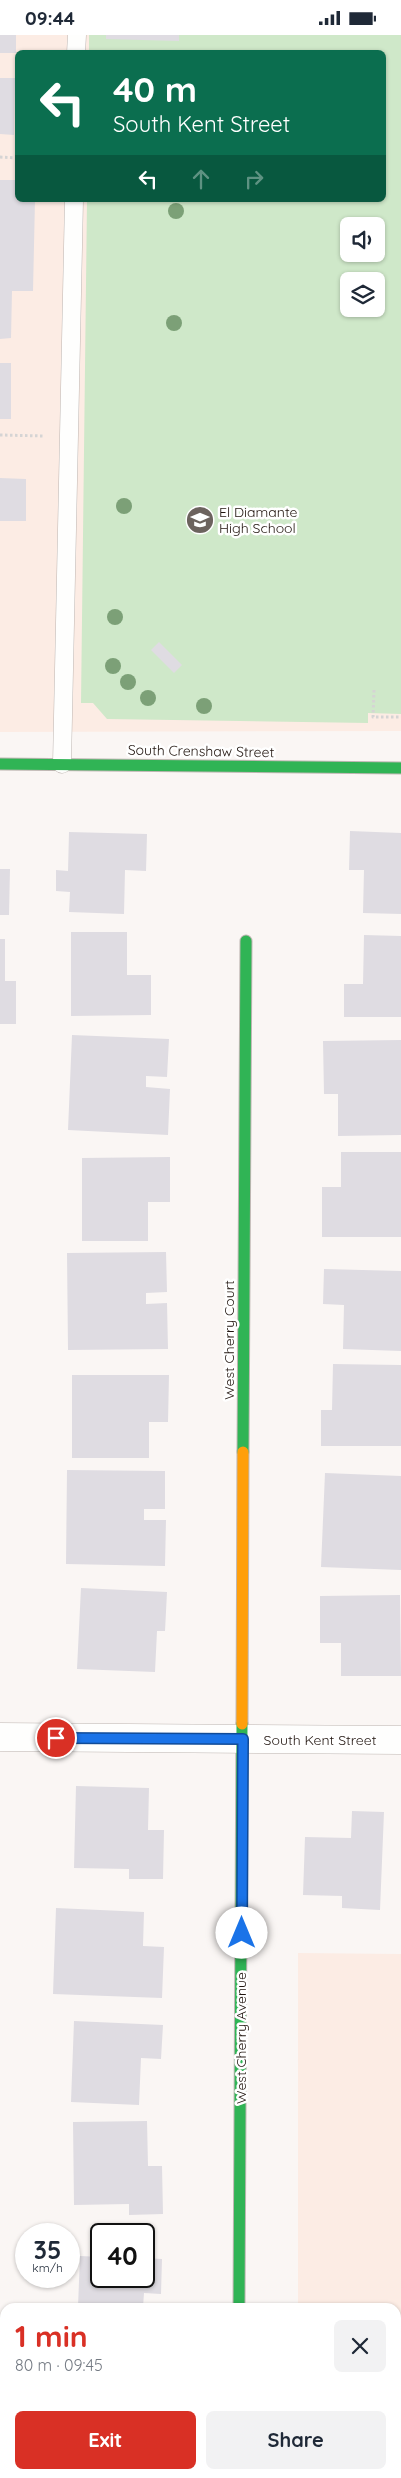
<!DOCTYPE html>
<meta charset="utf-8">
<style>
:root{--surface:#fff;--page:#f2f2f3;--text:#1f2937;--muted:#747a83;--accent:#d93025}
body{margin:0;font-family:Quicksand,sans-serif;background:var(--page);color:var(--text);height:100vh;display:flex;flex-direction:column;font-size:19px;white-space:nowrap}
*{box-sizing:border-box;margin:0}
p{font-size:16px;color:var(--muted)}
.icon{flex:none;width:28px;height:28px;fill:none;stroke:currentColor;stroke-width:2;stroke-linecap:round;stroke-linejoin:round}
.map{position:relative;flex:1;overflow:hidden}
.details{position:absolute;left:0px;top:2268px;width:401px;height:176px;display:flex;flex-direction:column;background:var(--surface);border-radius:15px 15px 0 0;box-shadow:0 1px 4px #0004}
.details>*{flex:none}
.banner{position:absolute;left:15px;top:15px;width:371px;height:152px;border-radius:8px;box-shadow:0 1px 4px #0004;background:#0b6e4f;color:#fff;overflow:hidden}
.tools{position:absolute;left:340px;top:182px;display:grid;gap:10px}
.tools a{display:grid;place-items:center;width:45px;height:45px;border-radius:8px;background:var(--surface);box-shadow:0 1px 4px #0004;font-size:25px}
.speed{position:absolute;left:15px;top:2188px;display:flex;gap:10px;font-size:25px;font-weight:700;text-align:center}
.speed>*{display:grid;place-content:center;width:65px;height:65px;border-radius:50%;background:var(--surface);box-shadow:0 1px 4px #0004;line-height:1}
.speed small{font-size:12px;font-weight:400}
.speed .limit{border:2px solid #111;border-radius:8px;background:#fff;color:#111}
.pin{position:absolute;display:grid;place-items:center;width:42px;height:42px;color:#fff;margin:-21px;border:2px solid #fff;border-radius:50%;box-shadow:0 1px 5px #0007}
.me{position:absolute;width:55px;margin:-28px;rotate:0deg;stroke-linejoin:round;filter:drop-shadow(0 0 4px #0008)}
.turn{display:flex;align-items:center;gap:18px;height:105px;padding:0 15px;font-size:22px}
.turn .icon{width:65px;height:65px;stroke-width:2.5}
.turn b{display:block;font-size:35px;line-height:42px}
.lanes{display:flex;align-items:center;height:48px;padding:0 15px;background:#0003;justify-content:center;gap:25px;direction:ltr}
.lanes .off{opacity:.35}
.round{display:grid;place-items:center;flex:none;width:52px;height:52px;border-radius:8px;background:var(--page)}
.summary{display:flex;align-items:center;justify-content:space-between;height:85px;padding:0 15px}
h1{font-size:30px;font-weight:800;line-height:38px;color:var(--accent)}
.cta{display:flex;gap:10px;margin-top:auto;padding:10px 15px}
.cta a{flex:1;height:58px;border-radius:8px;background:var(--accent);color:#fff;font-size:20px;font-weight:800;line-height:58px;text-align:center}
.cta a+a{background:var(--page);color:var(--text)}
.status{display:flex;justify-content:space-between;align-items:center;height:35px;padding:0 25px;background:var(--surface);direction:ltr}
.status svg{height:14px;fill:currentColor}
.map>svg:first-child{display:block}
.built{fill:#fcece4;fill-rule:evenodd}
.green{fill:#cfe8c9;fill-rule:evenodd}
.building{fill:#dfdce2}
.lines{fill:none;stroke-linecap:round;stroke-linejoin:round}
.lane-casing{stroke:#beb6b2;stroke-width:19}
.street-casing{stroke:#beb6b2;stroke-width:29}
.fast-casing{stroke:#beb6b2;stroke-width:13}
.slow-casing{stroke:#beb6b2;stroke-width:13}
.path{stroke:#d5d4d4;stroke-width:3;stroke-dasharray:2.5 2.5;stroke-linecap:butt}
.lane{stroke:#fefefd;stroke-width:18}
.street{stroke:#fefefd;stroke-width:28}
.fast{stroke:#30b455;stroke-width:11}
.slow{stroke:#ff9f0a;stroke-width:11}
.tree{fill:#7ca077}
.route-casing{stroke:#114b97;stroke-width:12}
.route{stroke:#1a73e8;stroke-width:9}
.labels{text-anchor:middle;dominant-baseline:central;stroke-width:5;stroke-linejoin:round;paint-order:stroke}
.poi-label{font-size:14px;fill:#20140e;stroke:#fff;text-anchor:start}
.street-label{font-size:14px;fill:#20140e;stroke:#fff}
</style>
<div class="status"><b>09:44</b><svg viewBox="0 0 49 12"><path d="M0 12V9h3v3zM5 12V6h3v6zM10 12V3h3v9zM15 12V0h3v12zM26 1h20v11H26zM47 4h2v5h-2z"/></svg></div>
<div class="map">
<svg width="401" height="2443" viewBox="0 0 401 2443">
<rect width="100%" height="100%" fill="#faf6f4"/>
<g class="built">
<path d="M0 0H401V696L0 697ZM18 18H384V165H18ZM349 191H376V219H349ZM349 246H376V274H349Z"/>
<path d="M298 1918 401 1919V2443H298V2439H396V2272H298Z"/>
</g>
<path class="green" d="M89 0H401V679L368 678V688L107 684 93 668H81L87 165H384V18L89 17ZM349 191H376V219H349ZM349 246H376V274H349Z"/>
<g class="building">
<rect x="0" y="0" width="16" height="18"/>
<path d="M106 0H179V6L106 4Z"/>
<path d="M0 43H15L14 100 0 99Z"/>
<path d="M0 145H18V165H35L33 256H12L11 303 0 304Z"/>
<rect x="0" y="328" width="11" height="56"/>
<path d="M0 443 26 444V486H0Z"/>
<path d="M159 607 182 630 174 638 151 615Z"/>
<path d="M350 796 401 798V879L363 878 364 835H349Z"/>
<path d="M69 797 147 799 146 836 125 835 124 879 69 877 70 857 56 856V835L68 836Z"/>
<path d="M0 834H10L9 880H0Z"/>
<path d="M71 897H127V940H151V980L71 981Z"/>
<path d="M364 900 401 901V982H344V949H363Z"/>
<path d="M0 904H5V946H16V989H0Z"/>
<path d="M72 1000 169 1004 167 1042 146 1041V1052L170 1054 168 1100 68 1095Z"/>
<path d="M401 1005V1100L338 1101V1059H324L323 1006Z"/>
<path d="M341 1117H401V1202H322V1152H341Z"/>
<path d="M170 1122V1167H148V1206H82V1123Z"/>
<path d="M166 1217 167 1257 146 1258V1269L167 1268 168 1314 68 1315 67 1218Z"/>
<path d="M324 1234 401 1236V1316L343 1314 344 1270 323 1269Z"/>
<path d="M333 1329 401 1330V1411H321V1375H332Z"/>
<path d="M72 1340H169L168 1387H149V1423H72Z"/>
<path d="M67 1435 165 1436V1474H144V1485H166L165 1531 66 1529Z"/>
<path d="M325 1438 401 1441V1535L321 1532Z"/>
<path d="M81 1553 167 1557 165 1596H157L155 1637 77 1634Z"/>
<path d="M400 1560 401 1641H341V1608H320V1561Z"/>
<path d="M76 1751 149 1753 148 1795H164L163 1844H129V1834L74 1833Z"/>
<path d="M352 1776 384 1777 380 1875 342 1873V1861L303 1860 305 1802 351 1803Z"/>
<path d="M56 1873 144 1877 143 1911 164 1912 162 1963 53 1959Z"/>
<path d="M74 1986 163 1990 161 2024 141 2023 139 2070 71 2067Z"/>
<path d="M147 2086 148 2131H162L163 2179 129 2180V2169L74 2170 73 2087Z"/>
<path d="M80 2221 101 2222V2241H144V2223L162 2224 161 2259 144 2258 143 2272H78Z"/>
<rect x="63" y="2439" width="97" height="4"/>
</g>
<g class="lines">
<defs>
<g id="lane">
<path d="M76 18 77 0"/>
<path d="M62 729 74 165"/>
</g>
<g id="street">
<path d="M0 1702 401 1705"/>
<path d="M238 2443V2439"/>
</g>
<g id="fast">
<path d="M0 729 401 733"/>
<path d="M243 1417 246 906"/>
<path d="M239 2272 242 1689"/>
</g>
<path id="slow" d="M242 1689 243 1417"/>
</defs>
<use href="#lane" class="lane-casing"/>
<use href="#street" class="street-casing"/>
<use href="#fast" class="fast-casing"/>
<use href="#slow" class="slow-casing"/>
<g class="path">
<path d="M0 122 18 123"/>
<path d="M0 400 44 401"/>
<path d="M374 655 373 682H401"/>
</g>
<use href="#lane" class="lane"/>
<use href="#street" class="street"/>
<use href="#fast" class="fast"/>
<use href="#slow" class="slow"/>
</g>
<g class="tree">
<circle cx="176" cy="176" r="8"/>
<circle cx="174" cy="288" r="8"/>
<circle cx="124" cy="471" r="8"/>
<circle cx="115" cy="582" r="8"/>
<circle cx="113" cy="631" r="8"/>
<circle cx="128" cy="647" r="8"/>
<circle cx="148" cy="663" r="8"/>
<circle cx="204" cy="671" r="8"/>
</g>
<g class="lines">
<defs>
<path id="route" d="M56 1703 243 1704 242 1898"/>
</defs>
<use href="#route" class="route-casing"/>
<use href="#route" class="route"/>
</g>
<defs>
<symbol id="school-disc" viewBox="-11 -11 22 22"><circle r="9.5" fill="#6c635e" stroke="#fff"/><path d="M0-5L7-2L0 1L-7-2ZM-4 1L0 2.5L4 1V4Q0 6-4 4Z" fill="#fff"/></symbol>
</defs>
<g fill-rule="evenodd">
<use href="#school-disc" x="184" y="469" width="32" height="32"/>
</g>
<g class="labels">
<g class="poi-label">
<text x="219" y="477">El Diamante<tspan x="219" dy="16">High School</tspan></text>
</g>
<g class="street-label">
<text transform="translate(201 716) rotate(1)">South Crenshaw Street</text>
<text transform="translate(229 1305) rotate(-90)">West Cherry Court</text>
<text x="320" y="1705">South Kent Street</text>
<text transform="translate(241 2003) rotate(-90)">West Cherry Avenue</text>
</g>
</g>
</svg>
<div class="tools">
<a><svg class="icon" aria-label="sound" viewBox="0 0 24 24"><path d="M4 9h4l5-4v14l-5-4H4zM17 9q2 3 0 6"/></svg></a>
<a><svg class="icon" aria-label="layers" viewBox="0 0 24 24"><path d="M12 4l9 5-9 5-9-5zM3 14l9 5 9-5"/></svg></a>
</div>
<div class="speed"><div>35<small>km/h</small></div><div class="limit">40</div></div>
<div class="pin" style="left:56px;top:1703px;background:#d93025"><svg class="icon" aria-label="arrive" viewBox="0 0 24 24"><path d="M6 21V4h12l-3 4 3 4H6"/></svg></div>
<svg class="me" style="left:242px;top:1898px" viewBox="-20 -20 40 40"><circle r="19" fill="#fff"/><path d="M0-13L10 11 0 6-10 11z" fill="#1a73e8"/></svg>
<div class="banner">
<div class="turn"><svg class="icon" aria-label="left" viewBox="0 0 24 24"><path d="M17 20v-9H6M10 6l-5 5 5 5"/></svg><div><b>40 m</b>South Kent Street</div></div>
<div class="lanes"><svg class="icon" aria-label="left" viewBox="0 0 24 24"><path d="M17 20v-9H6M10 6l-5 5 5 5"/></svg><svg class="icon off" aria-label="ahead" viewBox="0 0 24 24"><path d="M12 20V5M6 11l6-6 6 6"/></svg><svg class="icon off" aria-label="right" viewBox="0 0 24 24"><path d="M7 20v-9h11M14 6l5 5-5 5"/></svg></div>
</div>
<section class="details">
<div class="summary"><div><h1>1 min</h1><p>80 m · 09:45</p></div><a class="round"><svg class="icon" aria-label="close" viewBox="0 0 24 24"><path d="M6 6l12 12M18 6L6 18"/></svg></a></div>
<div class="cta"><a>Exit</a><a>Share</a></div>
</section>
</div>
